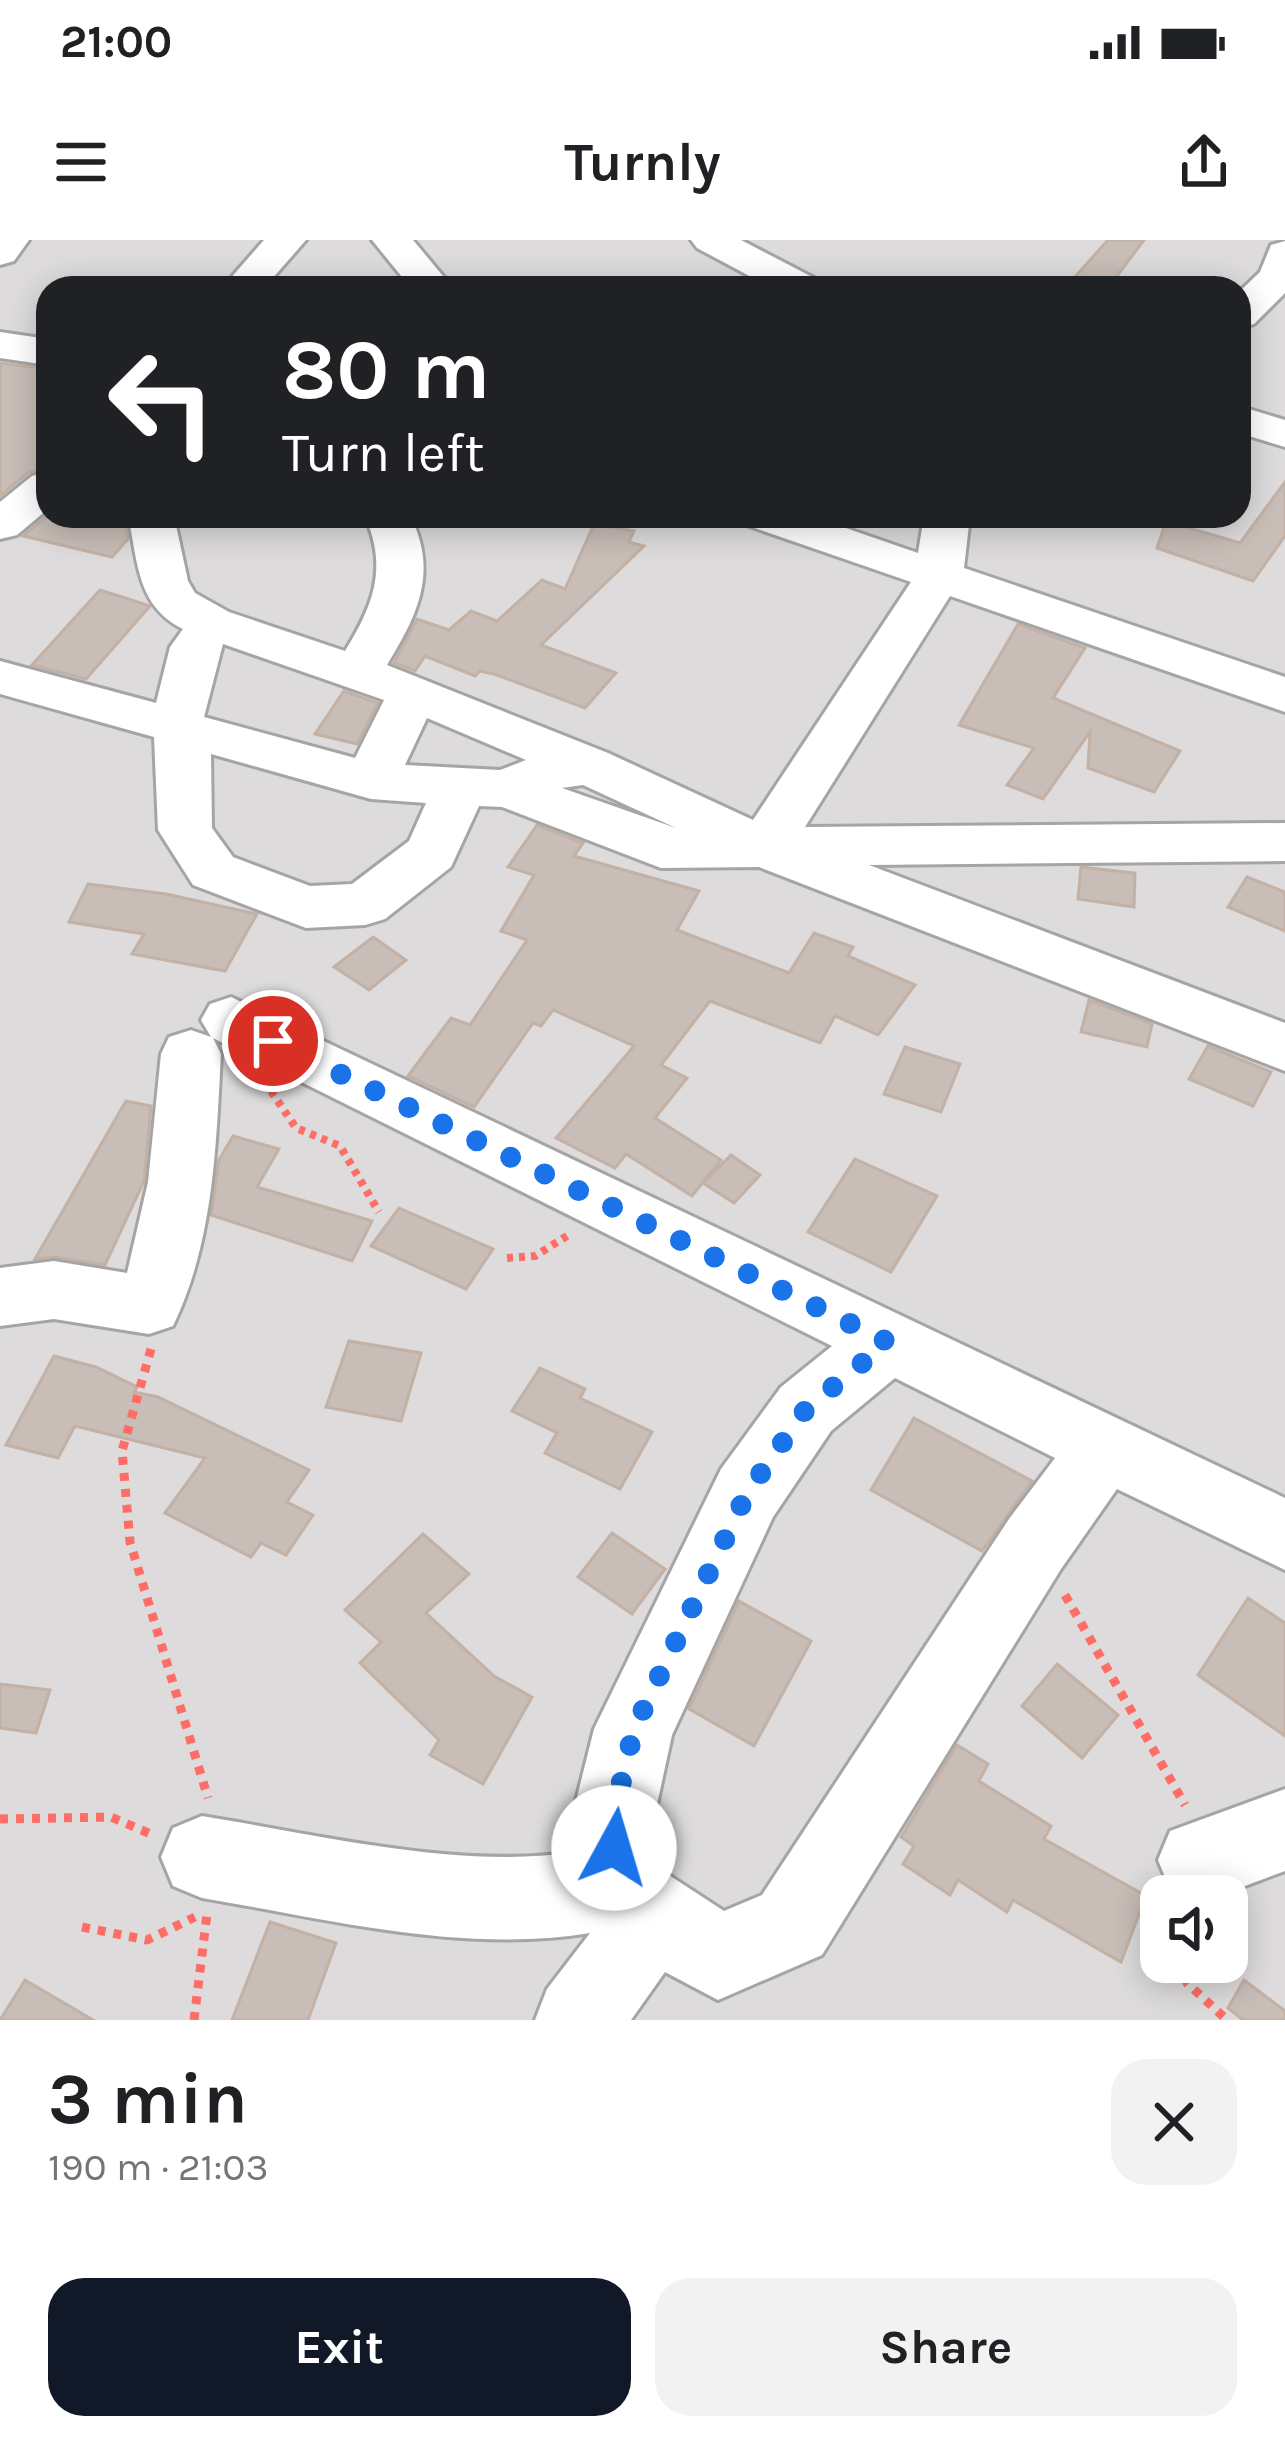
<!DOCTYPE html>
<meta charset="utf-8">
<style>
:root{--surface:#fff;--page:#f2f2f2;--text:#202124;--muted:#757577;--accent:#111827}
body{margin:0;font-family:Karla,sans-serif;background:var(--page);color:var(--text);height:100vh;display:flex;flex-direction:column;font-size:45px;white-space:nowrap}
*{box-sizing:border-box;margin:0}
p{font-size:39px;color:var(--muted)}
.icon{flex:none;width:66px;height:66px;fill:none;stroke:currentColor;stroke-width:2;stroke-linecap:round;stroke-linejoin:round}
.map{position:relative;height:1780px;overflow:hidden}
.details{display:flex;flex-direction:column;background:var(--surface);flex:1}
.details>*{flex:none}
.banner{position:absolute;left:36px;top:36px;width:1215px;height:252px;border-radius:36px;box-shadow:0 6px 30px #0003;background:#202124;color:#fff;overflow:hidden}
.fabs{position:absolute;left:1140px;top:1635px;display:grid;gap:24px}
.fabs a{display:grid;place-items:center;width:108px;height:108px;border-radius:24px;background:var(--surface);box-shadow:0 6px 30px #0003;font-size:60px}
.pin{position:absolute;display:grid;place-items:center;width:102px;height:102px;color:#fff;margin:-51px;border:6px solid #fff;border-radius:50%;box-shadow:0 3px 12px #0007}
.me{position:absolute;width:132px;margin:-66px;rotate:6deg;stroke-linejoin:round;filter:drop-shadow(0 0 9px #0008)}
.turn{display:flex;align-items:center;gap:42px;height:252px;padding:0 48px;font-size:54px}
.turn .icon{width:156px;height:156px;stroke-width:2.5}
.turn b{display:block;font-size:84px;line-height:102px}
.round{display:grid;place-items:center;flex:none;width:126px;height:126px;border-radius:36px;background:var(--page)}
.overview{display:flex;align-items:center;justify-content:space-between;height:204px;padding:0 48px}
h1{font-size:72px;font-weight:700;line-height:90px}
.action{display:flex;gap:24px;margin-top:auto;padding:24px 48px}
.action a{flex:1;height:138px;border-radius:36px;background:var(--accent);color:#fff;font-size:48px;font-weight:700;line-height:138px;text-align:center}
.action a+a{background:var(--page);color:var(--text)}
.status{display:flex;justify-content:space-between;align-items:center;height:84px;padding:0 60px;background:var(--surface);direction:ltr}
.status svg{height:33px;fill:currentColor}
header{display:flex;justify-content:space-between;align-items:center;height:156px;padding:0 48px;background:var(--surface);font-size:54px;font-weight:700}
.map>svg:first-child{display:block}
.residential{fill:#dddbdb;fill-rule:evenodd}
.building{fill:#c8bdb7;stroke:#c3b1a5;stroke-width:3}
.lines{fill:none;stroke-linecap:round;stroke-linejoin:round}
.minor-casing{stroke:#a5a5a5;stroke-width:6}
.path-far1{stroke:#ff6e66;stroke-width:8;stroke-dasharray:6 6;stroke-linecap:butt}
.path{stroke:#ff6e66;stroke-width:9;stroke-dasharray:8 8;stroke-linecap:butt}
.minor{fill:#fff;fill-rule:evenodd}
.route{stroke:#1a73e8;stroke-width:21;stroke-dasharray:0 37.8}
</style>
<div class="status"><b>21:00</b><svg viewBox="0 0 49 12"><path d="M0 12V9h3v3zM5 12V6h3v6zM10 12V3h3v9zM15 12V0h3v12zM26 1h20v11H26zM47 4h2v5h-2z"/></svg></div>
<header><svg class="icon" aria-label="menu" viewBox="0 0 24 24"><path d="M4 6h16M4 12h16M4 18h16"/></svg>Turnly<svg class="icon" aria-label="share" viewBox="0 0 24 24"><path d="M12 15V3M7 8l5-5 5 5M5 13v7h14v-7"/></svg></header>
<div class="map">
<svg width="1285" height="1780" viewBox="0 0 1285 1780">
<rect width="100%" height="100%" fill="#f0ebe4"/>
<path class="residential" d="M0 0H1285V1780H0ZM48 48H1239V276H48ZM1161 1656H1227V1722H1161Z"/>
<g class="building">
<path d="M1108 0H1144L1108 48H1065Z"/>
<path d="M0 123 48 129V228L29 232 0 256Z"/>
<path d="M1285 242V296L1253 341 1157 308 1166 281 1240 303Z"/>
<path d="M47 276H90L125 284 128 299 112 317 23 296Z"/>
<path d="M594 284 634 291 629 302 644 306 541 405 616 433 585 468 494 434 480 431 475 436 425 416 415 431 394 423 417 379 449 390 471 371 497 381 542 340 565 349Z"/>
<path d="M100 350 150 366 86 439 32 425Z"/>
<path d="M1018 384 1085 408 1053 458 1180 511 1154 552 1088 528 1090 492 1043 559 1007 545 1034 508 959 485Z"/>
<path d="M344 451 378 463 357 504 315 494Z"/>
<path d="M537 585 583 603 574 616 699 651 677 690 789 733 814 693 853 707 848 716 915 745 878 795 835 776 820 803 710 761 661 825 687 838 655 878 721 920 692 956 626 914 615 928 556 898 634 806 553 770 541 786 533 783 474 867 408 836 451 778 470 785 527 700 501 691 534 635 508 627Z"/>
<path d="M1081 627 1135 633 1134 667 1078 659Z"/>
<path d="M1247 637 1285 652V691L1228 667Z"/>
<path d="M88 644 166 654 257 674 225 731 132 714 144 694 69 682Z"/>
<path d="M373 697 406 720 369 750 334 727Z"/>
<path d="M1089 760 1152 784 1147 807 1081 792Z"/>
<path d="M1208 806 1271 832 1253 866 1189 839Z"/>
<path d="M905 807 960 824 941 872 884 854Z"/>
<path d="M126 861 151 866 144 941 105 1025 55 1017 35 1019Z"/>
<path d="M233 896 279 909 257 947 372 981 352 1021 211 975 219 920Z"/>
<path d="M731 915 760 935 734 963 703 943Z"/>
<path d="M855 919 937 956 891 1032 808 992Z"/>
<path d="M399 968 493 1009 466 1049 371 1006Z"/>
<path d="M349 1101 421 1113 401 1181 326 1167Z"/>
<path d="M54 1116 96 1127 137 1147 134 1152 158 1157 309 1230 287 1262 313 1275 286 1315 261 1303 251 1317 165 1273 205 1218 75 1186 58 1218 6 1205Z"/>
<path d="M540 1128 585 1149 580 1158 652 1192 620 1249 545 1213 557 1193 512 1171Z"/>
<path d="M914 1178 1032 1241 982 1311 871 1250Z"/>
<path d="M612 1293 665 1329 632 1374 578 1337Z"/>
<path d="M423 1294 469 1334 426 1373 494 1436 532 1457 483 1544 430 1515 439 1500 360 1423 381 1402 345 1370Z"/>
<path d="M1248 1358 1285 1383V1496L1198 1435Z"/>
<path d="M739 1361 811 1401 754 1506 689 1469Z"/>
<path d="M1057 1424 1118 1475 1082 1518 1022 1466Z"/>
<path d="M0 1444 50 1450 36 1493 0 1488Z"/>
<path d="M957 1505 988 1524 979 1541 1051 1586 1044 1599 1146 1656 1121 1722 1013 1660 1007 1672 958 1640 950 1655 903 1624 914 1606 901 1597Z"/>
<path d="M270 1682 336 1703 308 1780H232Z"/>
<path d="M25 1740 93 1780H0Z"/>
<path d="M1244 1740 1285 1771V1780H1243L1228 1768Z"/>
</g>
<g class="lines">
<defs>
<g id="minor">
<path d="M0 0H29L14 21 0 25Z"/>
<path d="M264 0H306L264 48H222Z"/>
<path d="M372 0H413L453 48H411Z"/>
<path d="M691 0H741L816 39 822 48H772L697 8Z"/>
<path d="M1285 1V53L1254 84 1239 87V52L1260 32 1271 5Z"/>
<path d="M0 92 48 99V125L0 118Z"/>
<path d="M1239 166 1285 180V207L1239 193Z"/>
<path d="M48 232V269L17 295 0 299V262L32 236Z"/>
<path d="M128 276H174L188 341 195 353 229 372 345 411C371 369 387 332 368 284L372 276H418L414 284C437 337 415 379 387 425L608 513 753 580 911 342 749 286 742 276H811L918 313 924 276H970L964 328 1285 437V472L950 356 805 587 1285 583V621L869 625 1285 783V831L759 627 661 628 502 567 479 566 451 627 385 679 365 685 306 688 193 645 158 590 154 497 0 454V421L156 463 170 407 183 389C136 366 138 320 128 276ZM223 404 384 460 355 518 204 477ZM427 478 526 520 500 530 405 525ZM211 514 371 559 426 563 409 601 352 644 310 646 233 617 212 588ZM583 545 676 588 562 548Z"/>
<path d="M231 757 1285 1258V1330L1117 1249 1061 1329 822 1715 718 1760 665 1732 631 1780H535L547 1749 590 1693C463 1714 328 1679 202 1658L173 1646 161 1617 173 1588 202 1576C314 1594 461 1630 573 1612L574 1569 594 1489 721 1229 781 1147 832 1106 213 798 221 814C216 906 214 1001 173 1086L149 1094 54 1079 0 1086V1028L54 1021 127 1033 148 942 161 814 169 797 191 790 211 797 201 780 210 764ZM895 1138 1055 1218 1009 1279 762 1655 724 1671 655 1626 656 1569 672 1495 773 1277 831 1191Z"/>
<path d="M1285 1549V1631C1247 1644 1209 1666 1170 1649L1158 1620 1170 1591Z"/>
</g>
</defs>
<use href="#minor" class="minor-casing"/>
<g class="path-far1">
<path d="M271 851 296 888 340 906 379 972"/>
<path d="M507 1018 535 1016 570 994"/>
</g>
<g class="path">
<path d="M151 1109 122 1211 130 1302 208 1558"/>
<path d="M1065 1355 1185 1565"/>
<path d="M0 1579 111 1577 153 1595"/>
<path d="M82 1687 147 1700 195 1677"/>
<path d="M1179 1722 1187 1743 1227 1780"/>
<path d="M194 1780 207 1674"/>
</g>
<use href="#minor" class="minor"/>
</g>
<g class="lines">
<path class="route" d="M273 801 888 1102 806 1169 747 1253 634 1489 615 1569 614 1608"/>
</g>
</svg>
<div class="fabs">
<a><svg class="icon" aria-label="sound" viewBox="0 0 24 24"><path d="M4 9h4l5-4v14l-5-4H4zM17 9q2 3 0 6"/></svg></a>
</div>
<div class="pin" style="left:273px;top:801px;background:#d93025"><svg class="icon" aria-label="arrive" viewBox="0 0 24 24"><path d="M6 21V4h12l-3 4 3 4H6"/></svg></div>
<svg class="me" style="left:614px;top:1608px" viewBox="-20 -20 40 40"><circle r="19" fill="#fff"/><path d="M0-13L10 11 0 6-10 11z" fill="#1a73e8"/></svg>
<div class="banner">
<div class="turn"><svg class="icon" aria-label="left" viewBox="0 0 24 24"><path d="M17 20v-9H6M10 6l-5 5 5 5"/></svg><div><b>80 m</b>Turn left</div></div>
</div>
</div>
<section class="details">
<div class="overview"><div><h1>3 min</h1><p>190 m · 21:03</p></div><a class="round"><svg class="icon" aria-label="close" viewBox="0 0 24 24"><path d="M6 6l12 12M18 6L6 18"/></svg></a></div>
<div class="action"><a>Exit</a><a>Share</a></div>
</section>
